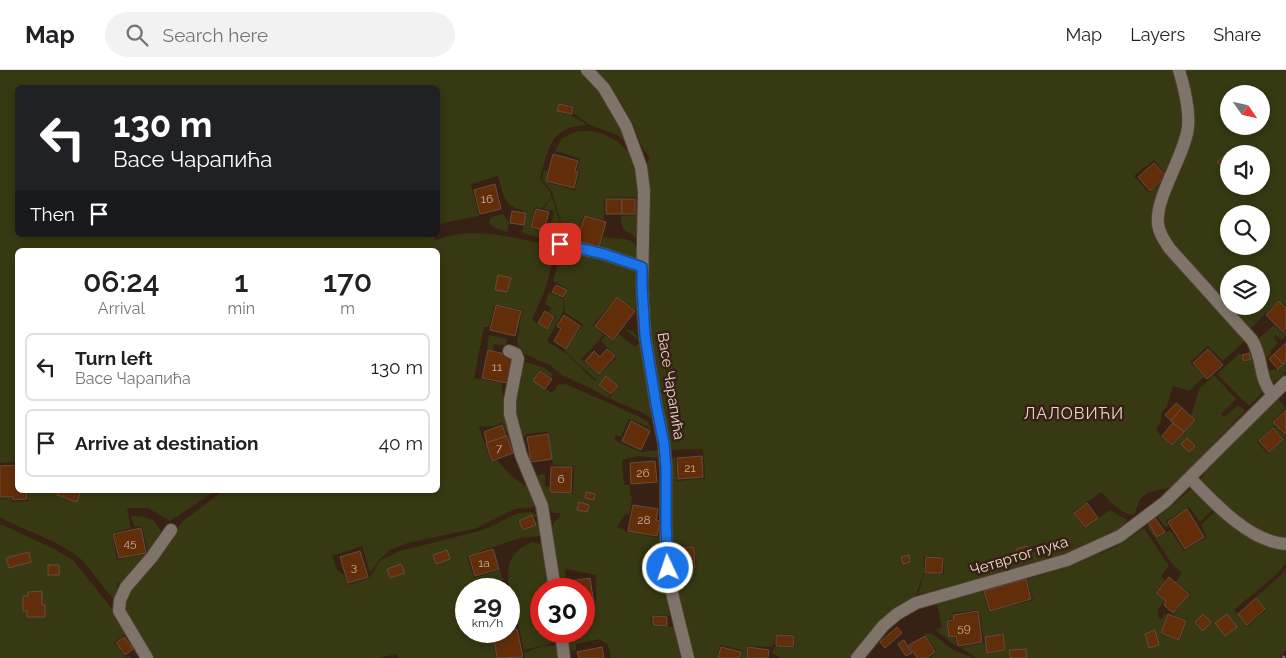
<!DOCTYPE html>
<meta charset="utf-8">
<style>
:root{--surface:#fff;--page:#f2f2f2;--text:#202124;--muted:#757577;--line:#e0e0e0}
body{margin:0;font-family:Raleway,sans-serif;background:var(--page);color:var(--text);height:100vh;display:flex;flex-direction:column;font-size:19px;white-space:nowrap}
*{box-sizing:border-box;margin:0}
p{font-size:16px;color:var(--muted)}
.icon{flex:none;width:28px;height:28px;fill:none;stroke:currentColor;stroke-width:2;stroke-linecap:round;stroke-linejoin:round}
.map{position:relative;flex:1;overflow:hidden}
.details{position:absolute;left:15px;top:178px;width:425px;height:245px;display:flex;flex-direction:column;background:var(--surface);border-radius:8px;box-shadow:0 2px 8px #0003}
.details>*{flex:none}
.hud{position:absolute;left:15px;top:15px;width:425px;height:152px;border-radius:8px;box-shadow:0 2px 8px #0003;background:#202124;color:#fff;overflow:hidden}
.needle{width:32px;rotate:124deg}
.tools{position:absolute;left:1220px;top:15px;display:grid;gap:10px}
.tools a{display:grid;place-items:center;width:50px;height:50px;border-radius:50%;background:var(--surface);box-shadow:0 2px 8px #0003;font-size:25px}
.speed{position:absolute;left:455px;top:508px;display:flex;gap:10px;font-size:25px;font-weight:700;text-align:center}
.speed>*{display:grid;place-content:center;width:65px;height:65px;border-radius:50%;background:var(--surface);box-shadow:0 2px 8px #0003;line-height:1}
.speed small{font-size:12px;font-weight:400}
.speed .limit{border:8px solid #d22;background:#fff;color:#111}
.pin{position:absolute;display:grid;place-items:center;width:42px;height:42px;color:#fff;margin:-21px;border-radius:10px;box-shadow:0 2px 8px #0006}
.me{position:absolute;width:55px;margin:-28px;rotate:357deg;stroke-linejoin:round;filter:drop-shadow(0 0 4px #0008)}
.turn{display:flex;align-items:center;gap:18px;height:105px;padding:0 15px;font-size:22px}
.turn .icon{width:65px;height:65px;stroke-width:2.5}
.turn b{display:block;font-size:35px;line-height:42px}
.then{display:flex;align-items:center;height:48px;padding:0 15px;background:#0003;gap:10px;font-size:19px}
.eta{display:flex;justify-content:space-evenly;align-items:center;height:85px;text-align:center}
.eta b{font-size:30px;font-weight:600;line-height:35px}
ul{padding:0;list-style:none}
li{display:flex;align-items:center;gap:15px;height:68px;margin:0 10px 8px;padding:0 5px;border:2px solid var(--line);border-radius:8px}
li div{flex:1}
li b{display:block;font-size:19px}
li em{font-style:normal}
header{display:flex;align-items:center;gap:30px;box-sizing:border-box;height:70px;padding:0 25px;background:var(--surface);border-bottom:1px solid var(--line)}
header strong{font-size:24px}
nav{display:flex;gap:28px;margin-inline-start:auto;font-size:18px}
.search{width:350px;height:45px;background:var(--page);display:flex;align-items:center;gap:12px;box-sizing:border-box;padding:0 18px;border-radius:28px;color:var(--muted);font-size:19px}
.map>svg:first-child{display:block}
.green{fill:#363912;fill-rule:evenodd}
.building{fill:#622e09;stroke:#664d3f}
.lines{fill:none;stroke-linecap:round;stroke-linejoin:round}
.minor-casing{stroke:#533e32;stroke-width:14}
.path{stroke:#806c62;stroke-width:3;stroke-dasharray:2.5 4;stroke-linecap:butt}
.minor{stroke:#7e746a;stroke-width:12}
.route-casing{stroke:#114b97;stroke-width:12}
.route{stroke:#1a73e8;stroke-width:9}
.labels{text-anchor:middle;dominant-baseline:central;stroke-width:5;stroke-linejoin:round;paint-order:stroke}
.number-label{font-size:12px;fill:#c7ae9f}
.street-label{font-size:15px;fill:#e9d9d1;stroke:#372114}
.neighbourhood-label{font-size:16px;letter-spacing:1px;fill:#e9d9d1;stroke:#372114}
</style>
<header>
<strong>Map</strong>
<div class="search"><svg class="icon" aria-label="search" viewBox="0 0 24 24"><circle cx="10" cy="10" r="6"/><path d="M15 15l6 6"/></svg>Search here</div>
<nav><a>Map</a><a>Layers</a><a>Share</a></nav>
</header>
<div class="map">
<svg width="1286" height="588" viewBox="0 0 1286 588">
<rect width="100%" height="100%" fill="#372114"/>
<g class="green">
<path d="M0 0H581L599 20 631 75 615 64 590 55 573 43 574 36 558 33 557 42 572 45 587 55C550 56 549 79 540 108 543 116 551 118 551 127L542 138 535 137 530 158 545 161 544 169 522 163 527 142C504 136 504 128 498 106L471 114 479 146 443 153 438 156V18H18V165H433L436 170C475 155 518 169 557 177L545 220 532 250 547 260 556 247 549 242 551 238 545 234 549 222 564 229 563 242 547 271 567 284 595 311 590 318 562 305 550 295 524 284 520 280 517 271 522 240 495 234 489 257H484L474 308 502 313 504 342 512 370 510 371 502 352 495 356 479 357 491 392 497 390 511 406 529 418 536 437 515 439 477 458 404 474 390 480 380 489 370 503 362 476 332 486 337 500 344 505 348 515 369 508 381 490 400 481 483 460 518 443 532 442 539 446 535 447 533 445 518 451 523 461 537 455 536 452 540 451 542 464 540 466 520 468 467 486 474 508 500 500 503 510 479 517V519H466V561H499L491 564 496 588H399L397 584 378 588H151L123 541 125 525 183 451 224 420H438V180H18L17 392 0 393Z"/>
<path d="M595 0H1176L1186 50 1168 107 1154 90 1134 106 1149 123 1165 109 1155 150 1247 269 1223 291 1208 276 1190 292 1204 307 1189 321 1173 316 1167 336 1162 342 1161 351 1156 359 1161 366 1172 376 1196 350 1191 346 1199 319 1214 305 1236 329 1221 344 1224 347 1237 336 1242 337 1245 341 1172 417 1149 422 1145 425 1140 429 1134 445C1121 445 1110 431 1101 422L1073 442 1084 458 1110 440 1127 450C1112 479 955 514 918 525L924 504H944V487L924 486V502L916 525 895 537 878 552 849 588H780L772 583 774 577 794 578 795 565 775 564 774 575H772V577L748 576 746 588H740L742 580 720 575 717 588H694L672 500 696 499 695 476 670 475V388L675 387 677 411 705 408 703 379 670 380 649 270 646 95 650 88 643 79 633 54 622 35 611 17Z"/>
<path d="M1182 0H1286V236L1279 230 1252 257H1244L1177 183 1162 155 1163 132 1185 81ZM1229 24H1261V56H1229ZM1229 84H1261V116H1229ZM1229 144H1261V176H1229ZM1229 204H1261V236H1229Z"/>
<path d="M578 61H591L604 64 617 71 630 83 639 120 638 170C628 160 620 163 621 146L636 145V127L604 128V150L584 145 575 173H572V165L564 163 552 122 543 111 542 108 544 100 548 101 545 112 575 120 580 101H577L580 88 555 81 562 68Z"/>
<path d="M552 127 563 163 561 172 545 169 548 154H551L554 141 543 139Z"/>
<path d="M503 144 509 152 507 162 495 158 489 153 491 147Z"/>
<path d="M603 167C620 171 641 162 636 191L599 179Z"/>
<path d="M562 178 634 199 636 203 639 255 636 249 637 241 617 226 593 255 604 265 581 289 599 305 596 310 565 281 583 254 565 243 564 227 568 219 553 211Z"/>
<path d="M1274 255 1282 263 1286 260V265L1281 270 1276 265 1273 267 1278 273 1270 281 1272 283 1267 287H1263L1251 263 1252 259 1254 261 1252 263 1258 269Z"/>
<path d="M624 259 632 261 640 269 656 352 645 344 609 328 619 316 606 306 598 315 610 325 608 328 590 318 600 304 617 287 601 271 605 265 613 271 619 264 635 277 640 273V271Z"/>
<path d="M489 265 507 269 506 276 494 274 493 280 487 279Z"/>
<path d="M1250 276 1262 321 1260 326 1249 336 1217 304 1240 283 1244 292 1251 289 1248 279Z"/>
<path d="M1286 291V302L1271 315 1267 301 1278 299Z"/>
<path d="M527 292 544 298 552 303 553 308 540 300 533 311 552 323 558 315 566 314 640 347 647 351 652 359 629 349 621 367 616 365 614 370 641 382 659 380 660 388 639 386 622 390 624 415H630V425L632 427 629 445 625 444 617 457 628 462 658 468 661 464 662 510 670 546 652 545 651 556 674 557 681 588H610L611 587 608 575 600 569 576 574V580L568 581 565 561H584V536L596 533V505L565 499 567 518 558 519 551 461 554 452 560 447V443H554L549 440 537 405 545 404V416L549 417V423L573 424 574 396 553 395 548 362 527 364 519 370 514 344 516 320 519 318 523 307 517 304 523 294Z"/>
<path d="M1278 329 1286 338 1272 351 1275 355 1257 372 1268 384 1284 368 1274 358 1276 356 1286 367V470L1266 465 1232 442 1200 411 1206 401Z"/>
<path d="M28 420H217L170 451 148 438H127L131 458 112 463 117 490 148 483 142 456 134 457 131 446C147 446 154 447 162 463L158 476 126 514 117 513 118 535 82 490C59 470 26 462 0 447V429L11 428 12 432 28 431Z"/>
<path d="M1190 420H1194L1215 438 1200 452 1189 437 1166 451 1169 457H1165L1158 447Z"/>
<path d="M1217 439 1286 478V492L1277 504 1234 540 1248 556 1266 540 1256 527 1280 506 1286 499V580L1279 588H977L960 577 985 573 987 584 1006 580 1003 563 983 567 979 540 952 543 953 548 946 550 949 568 955 567 956 576 935 560 942 557 937 534 983 521 989 542 1033 530 1027 509 1070 496 1116 477 1144 458 1169 496 1161 506 1165 510 1155 523 1165 531 1158 539 1159 548 1163 549 1164 544H1167L1160 564 1180 571 1187 550 1173 545 1190 523 1176 512 1182 503 1172 494 1147 456 1149 454 1157 468 1170 460 1184 481 1207 467 1201 455Z"/>
<path d="M0 454 55 479 74 491 116 544 141 588 134 582 136 580 124 565 114 573 126 588 129 586 132 588H0Z"/>
<path d="M532 472 539 473 544 477 550 519H541V561H556L557 572 524 580 518 554 509 556V540L514 538C508 510 499 486 532 472Z"/>
<path d="M924 563 932 564 955 581 974 588H929L937 582Z"/>
<path d="M558 575 560 588H525L524 583 542 576Z"/>
</g>
<g class="building">
<path d="M559 34 573 37 572 44 557 41Z"/>
<path d="M553 84 578 91 575 101 578 102 574 118 546 111Z"/>
<path d="M1224 86 1229 91V96L1225 100 1217 92Z"/>
<path d="M1154 93 1166 106 1150 121 1138 107Z"/>
<path d="M495 114 501 139 480 144 474 120Z"/>
<rect x="606" y="129" width="16" height="15"/>
<rect x="622" y="129" width="13" height="15"/>
<path d="M536 139 549 142 544 160 531 157Z"/>
<path d="M512 141 526 143 524 155 510 153Z"/>
<path d="M585 146 606 152 599 177 577 170Z"/>
<path d="M498 205 511 208 507 222 495 220Z"/>
<path d="M556 215 567 220 563 227 552 222Z"/>
<path d="M617 227 635 241 613 270 595 256Z"/>
<path d="M1279 231 1286 238V258L1283 262 1266 245Z"/>
<path d="M496 235 521 241 515 266 490 260Z"/>
<path d="M545 241 554 247 547 259 538 253Z"/>
<path d="M564 245 580 256 566 279 554 271 561 259 557 256Z"/>
<path d="M1286 273V291L1283 294 1274 284Z"/>
<path d="M607 279 615 286 599 304 585 291 594 281 600 287Z"/>
<path d="M1208 279 1223 295 1207 309 1193 293Z"/>
<path d="M488 280 513 286 507 313 482 308Z"/>
<path d="M1249 283 1251 289 1244 291 1242 285Z"/>
<path d="M1274 284 1283 294 1278 299 1269 289Z"/>
<path d="M540 301 552 309 545 319 533 311Z"/>
<path d="M606 306 618 316 611 324 599 315Z"/>
<path d="M1176 333 1182 338 1171 351 1165 345Z"/>
<path d="M1182 338 1195 350 1184 362 1171 351Z"/>
<path d="M1286 340V365L1273 352Z"/>
<path d="M631 351 650 361 641 380 622 371Z"/>
<path d="M1173 353 1184 362 1172 375 1162 366Z"/>
<path d="M502 355 506 366 487 373 484 362Z"/>
<path d="M1273 358 1283 369 1269 382 1259 371Z"/>
<path d="M548 364 552 389 531 392 527 367Z"/>
<path d="M507 366 513 383 492 391 486 373Z"/>
<path d="M1187 368 1195 376 1189 382 1181 374Z"/>
<path d="M702 386 703 407 678 409 677 388Z"/>
<path d="M655 391 657 412 631 414 630 393Z"/>
<path d="M18 395V420H26L27 429 13 430V427H0V396Z"/>
<path d="M551 397H572L571 423 550 422Z"/>
<path d="M59 420H81L77 432 57 425Z"/>
<path d="M586 422 595 424 594 430 585 428Z"/>
<path d="M579 432 589 435 587 442 577 440Z"/>
<path d="M1087 433 1098 448 1085 457 1074 443Z"/>
<path d="M633 435 658 439 656 450 660 451 657 466 628 461Z"/>
<path d="M1187 439 1204 467 1185 479 1168 452Z"/>
<path d="M532 445 536 455 523 460 519 451Z"/>
<path d="M1155 448 1165 462 1157 467 1148 452Z"/>
<path d="M141 458 146 483 119 488 113 464Z"/>
<path d="M1027 476 1029 482 1018 485 1016 479Z"/>
<path d="M677 477H694L695 498 678 499Z"/>
<path d="M493 479 499 499 475 506 469 486Z"/>
<path d="M447 480 450 489 436 494 433 485Z"/>
<path d="M360 481 368 507 348 513 340 487Z"/>
<path d="M29 482 31 492 9 498 6 488Z"/>
<path d="M909 485 910 492 903 494 901 487Z"/>
<path d="M926 487 943 488 942 503H925Z"/>
<path d="M401 494 405 503 390 508 387 499Z"/>
<rect x="48" y="495" width="11" height="10"/>
<path d="M1169 507 1189 524 1173 543 1164 535 1166 531 1156 523Z"/>
<path d="M590 508 594 533 584 534V519H570L569 511Z"/>
<path d="M1026 509 1031 529 990 541 984 521Z"/>
<path d="M42 521V535H45V547H27V541H23V526H28V522Z"/>
<path d="M1256 528 1265 539 1247 555 1238 544Z"/>
<path d="M978 541 982 572 958 576 956 566 949 567 947 551 954 550 953 545Z"/>
<path d="M1168 544 1186 551 1179 570 1161 563Z"/>
<path d="M1203 544 1211 552 1203 561 1195 552Z"/>
<path d="M1227 544 1237 557 1225 566 1215 553Z"/>
<path d="M653 546 667 547V556L653 555Z"/>
<path d="M897 557 902 563 885 578 880 572Z"/>
<path d="M517 559 523 587 497 588 493 564Z"/>
<path d="M1155 560 1159 575 1149 578 1145 564Z"/>
<path d="M1003 564 1005 580 987 583 985 567Z"/>
<path d="M776 565 794 566 793 577 776 576Z"/>
<path d="M925 566 935 582 926 588H917L909 575Z"/>
<path d="M124 567 133 579 125 585 116 573Z"/>
<path d="M904 570 912 583 906 586 898 574Z"/>
<path d="M602 577 604 588H579L577 582Z"/>
<path d="M721 577 741 582 739 588H718Z"/>
<path d="M748 577 769 580 768 588H747Z"/>
<path d="M1026 579 1027 588H1010L1009 580Z"/>
</g>
<g class="lines">
<defs>
<g id="minor">
<path d="M587 0 604 18 626 56 641 97 644 121 642 217 645 266 656 334 664 374 666 398V455L667 498 671 519 688 588"/>
<path d="M1179 0C1184 17 1190 39 1188 57 1185 87 1151 132 1159 159 1161 166 1165 172 1170 179L1252 270C1264 290 1258 307 1272 324"/>
<path d="M560 174 604 184 642 197"/>
<path d="M509 281 516 284 518 289 510 330V344L521 385 542 436 555 519"/>
<path d="M1190 408C1214 433 1250 472 1286 474"/>
<path d="M561 561 564 588"/>
<path d="M147 588 119 541 120 530 126 517 152 487 171 460"/>
<path d="M857 588 883 556 897 544 916 533 1067 490 1120 466 1165 432 1286 312"/>
</g>
</defs>
<use href="#minor" class="minor-casing"/>
<path class="path" d="M1283 588 1286 584"/>
<use href="#minor" class="minor"/>
</g>
<g class="lines">
<defs>
<path id="route" d="M560 174 604 184 642 197V217L645 266 656 334 664 374 666 398V455L668 498"/>
</defs>
<use href="#route" class="route-casing"/>
<use href="#route" class="route"/>
</g>
<g class="labels">
<g class="number-label">
<text x="487" y="129">16</text>
<text x="497" y="297">11</text>
<text x="499" y="378">7</text>
<text x="690" y="398">21</text>
<text x="643" y="403">26</text>
<text x="561" y="409">6</text>
<text x="644" y="450">28</text>
<text x="130" y="473">45</text>
<text x="484" y="493">1a</text>
<text x="354" y="497">3</text>
<text x="964" y="558">59</text>
</g>
<g class="street-label">
<text transform="translate(671 316) rotate(81)">Васе Чарапића</text>
<text transform="translate(1019 486) rotate(-17)">Четвртог пука</text>
</g>
<g class="neighbourhood-label">
<text x="1074" y="343">ЛАЛОВИЋИ</text>
</g>
</g>
</svg>
<div class="tools">
<a><svg class="needle" viewBox="-14 -14 28 28"><path d="M0-13l5 13h-10z" fill="#e53935"/><path d="M0 13l5-13h-10z" fill="#757577"/></svg></a>
<a><svg class="icon" aria-label="sound" viewBox="0 0 24 24"><path d="M4 9h4l5-4v14l-5-4H4zM17 9q2 3 0 6"/></svg></a>
<a><svg class="icon" aria-label="search" viewBox="0 0 24 24"><circle cx="10" cy="10" r="6"/><path d="M15 15l6 6"/></svg></a>
<a><svg class="icon" aria-label="layers" viewBox="0 0 24 24"><path d="M12 4l9 5-9 5-9-5zM3 14l9 5 9-5"/></svg></a>
</div>
<div class="speed"><div>29<small>km/h</small></div><div class="limit">30</div></div>
<div class="pin" style="left:560px;top:174px;background:#d93025"><svg class="icon" aria-label="arrive" viewBox="0 0 24 24"><path d="M6 21V4h12l-3 4 3 4H6"/></svg></div>
<svg class="me" style="left:668px;top:498px" viewBox="-20 -20 40 40"><circle r="17" fill="#1a73e8" stroke="#fff" stroke-width="3"/><path d="M0-11L8 9 0 5-8 9z" fill="#fff"/></svg>
<div class="hud">
<div class="turn"><svg class="icon" aria-label="left" viewBox="0 0 24 24"><path d="M17 20v-9H6M10 6l-5 5 5 5"/></svg><div><b>130 m</b>Васе Чарапића</div></div>
<div class="then">Then<svg class="icon" aria-label="arrive" viewBox="0 0 24 24"><path d="M6 21V4h12l-3 4 3 4H6"/></svg></div>
</div>
<section class="details">
<div class="eta">
<div><b>06:24</b><p>Arrival</p></div>
<div><b>1</b><p>min</p></div>
<div><b>170</b><p>m</p></div>
</div>
<ul>
<li><svg class="icon" aria-label="left" viewBox="0 0 24 24"><path d="M17 20v-9H6M10 6l-5 5 5 5"/></svg><div><b>Turn left</b><p>Васе Чарапића</p></div><em>130 m</em></li>
<li><svg class="icon" aria-label="arrive" viewBox="0 0 24 24"><path d="M6 21V4h12l-3 4 3 4H6"/></svg><div><b>Arrive at destination</b></div><em>40 m</em></li>
</ul>
</section>
</div>
